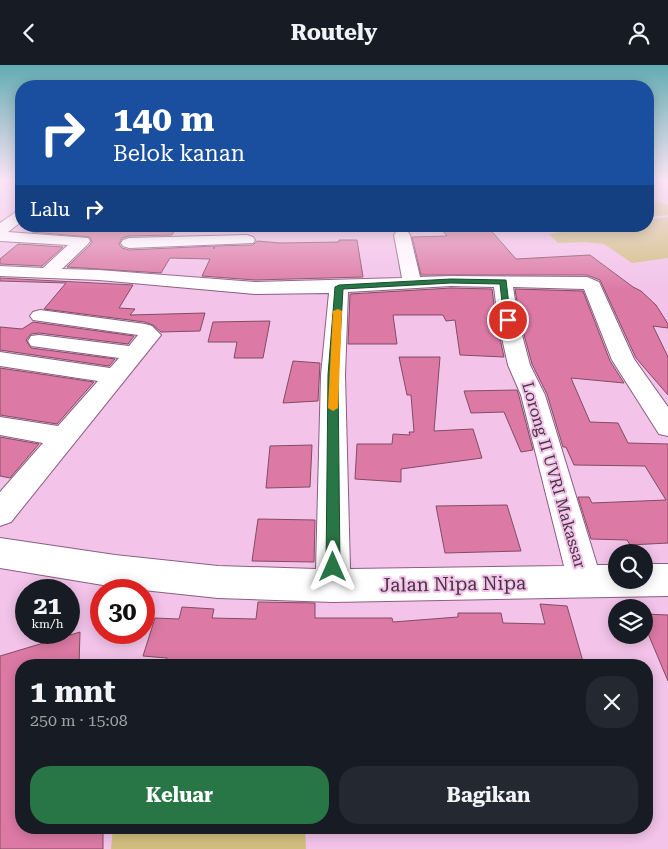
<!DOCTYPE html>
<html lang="id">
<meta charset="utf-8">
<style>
:root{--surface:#171b24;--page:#242831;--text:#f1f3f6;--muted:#9ea1a6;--accent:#287646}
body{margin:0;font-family:"Roboto Serif",serif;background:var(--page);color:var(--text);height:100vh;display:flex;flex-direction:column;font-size:19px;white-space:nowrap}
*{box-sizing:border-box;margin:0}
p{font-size:16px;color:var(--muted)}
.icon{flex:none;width:28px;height:28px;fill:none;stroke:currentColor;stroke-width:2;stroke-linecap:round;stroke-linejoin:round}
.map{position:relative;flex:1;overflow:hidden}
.sheet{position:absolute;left:15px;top:594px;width:638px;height:175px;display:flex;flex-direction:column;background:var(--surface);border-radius:20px;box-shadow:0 2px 12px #0003}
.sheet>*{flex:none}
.top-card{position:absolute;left:15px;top:15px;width:639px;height:152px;border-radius:20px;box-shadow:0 2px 12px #0003;background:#1a4fa0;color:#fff;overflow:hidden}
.controls{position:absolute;left:608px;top:479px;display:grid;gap:10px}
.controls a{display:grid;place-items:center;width:45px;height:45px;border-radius:50%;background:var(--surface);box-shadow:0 2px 12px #0003;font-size:25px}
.speed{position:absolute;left:15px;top:514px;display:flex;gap:10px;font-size:25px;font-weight:700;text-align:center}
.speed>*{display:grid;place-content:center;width:65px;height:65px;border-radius:50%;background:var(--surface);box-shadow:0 2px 12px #0003;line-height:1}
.speed small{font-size:12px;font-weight:400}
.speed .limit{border:8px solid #d22;background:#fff;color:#111}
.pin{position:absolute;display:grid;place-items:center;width:42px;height:42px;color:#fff;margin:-21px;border:2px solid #fff;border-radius:50%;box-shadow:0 1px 5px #0007}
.me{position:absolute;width:55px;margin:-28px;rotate:0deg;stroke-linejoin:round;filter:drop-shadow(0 0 4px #0008)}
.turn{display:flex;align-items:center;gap:18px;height:105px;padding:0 15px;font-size:22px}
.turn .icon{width:65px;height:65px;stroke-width:2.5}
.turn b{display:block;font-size:35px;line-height:42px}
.then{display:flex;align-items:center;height:48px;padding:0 15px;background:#0003;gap:10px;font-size:19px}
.round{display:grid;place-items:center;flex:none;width:52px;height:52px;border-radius:20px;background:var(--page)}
.head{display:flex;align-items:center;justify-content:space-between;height:85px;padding:0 15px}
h1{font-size:30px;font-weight:700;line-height:38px}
.cta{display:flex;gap:10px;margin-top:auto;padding:10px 15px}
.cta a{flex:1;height:58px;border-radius:20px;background:var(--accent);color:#fff;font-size:20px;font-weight:700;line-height:58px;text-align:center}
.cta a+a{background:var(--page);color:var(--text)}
header{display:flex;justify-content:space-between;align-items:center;height:65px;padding:0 15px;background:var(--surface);font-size:22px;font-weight:700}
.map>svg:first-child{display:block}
.green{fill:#d1be7f}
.building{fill:#dc7aa5;stroke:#804d63}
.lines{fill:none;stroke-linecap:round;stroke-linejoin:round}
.minor-casing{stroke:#8a5f82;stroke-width:2}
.minor{fill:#fff;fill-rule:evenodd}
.route{fill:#287646;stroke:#1a4d2e}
.slow{fill:#f59e0b}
.labels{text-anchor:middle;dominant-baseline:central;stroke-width:4;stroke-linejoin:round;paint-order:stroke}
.street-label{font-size:16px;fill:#473443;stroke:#f3c3e9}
.near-street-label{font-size:19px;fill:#473443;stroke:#f3c3e9}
</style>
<header><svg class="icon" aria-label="back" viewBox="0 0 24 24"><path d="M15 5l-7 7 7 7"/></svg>Routely<svg class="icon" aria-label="person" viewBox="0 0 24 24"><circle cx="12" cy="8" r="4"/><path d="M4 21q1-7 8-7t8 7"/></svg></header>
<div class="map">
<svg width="668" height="784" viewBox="0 0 668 784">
<rect width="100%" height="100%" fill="#f3c3e9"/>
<g class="green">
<path d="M648 133 668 140V150L648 152Z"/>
<path d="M668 152V193L632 198 604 179 584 177 558 178 549 169 605 161H648V155Z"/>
<path d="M113 763H305L306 784H111Z"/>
</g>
<g class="building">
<path d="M39 161H177L172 170 129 171 122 173 119 179 122 183 129 185 214 181V184L215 181 253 180 257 176 280 178 339 177V175H357L363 212 255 215 202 211 210 194 170 193 161 208 67 202 90 180 92 177 90 172 32 167Z"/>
<path d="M453 161H487L516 194 590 190 633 222 641 226 656 240 668 259V263L653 261 668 292V330L636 293 600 215 587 210H421L412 172 447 171 442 165 456 164Z"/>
<path d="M18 179 63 182 42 201 0 199V194Z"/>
<path d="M0 213 133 220 119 243 135 244 130 250 205 248 200 266 161 267 153 260 145 257 44 244 66 218 0 216Z"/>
<path d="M451 223 492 224 496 255 504 292 460 290 455 255 446 256 443 250H393L397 279H348L350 229Z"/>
<path d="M515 224 583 226 610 296 624 318 571 313 590 357 618 358 628 378 668 379V478L630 480 627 475 591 474 578 432H589L592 438 666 435 645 401 574 400 566 382H563L547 329 532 299 520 255Z"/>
<path d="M270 256 263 293H234L237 277H208L213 257Z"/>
<path d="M33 257 134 271 128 279 39 268 31 269 26 275 31 283 115 294 109 301 0 285V262L22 264Z"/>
<path d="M399 292H440L434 366 473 364 482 393 401 404V417L355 414 357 379H392L393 369 410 370 409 367H414L411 330H407Z"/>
<path d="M293 296 320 298 318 336 283 338Z"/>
<path d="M0 303 94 317 57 359 0 350Z"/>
<path d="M517 325 519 331 533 385 521 387 504 347 471 348 464 326Z"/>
<path d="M0 372 39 379 10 413 0 411Z"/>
<path d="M312 380 310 422 266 423 270 381Z"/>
<path d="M507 440 521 486 445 488 436 441Z"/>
<path d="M258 454 315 455 314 497 252 496Z"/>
<path d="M258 537 315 538V553H392L393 557 458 552V548H501L503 558 545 559 540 539 567 541 584 600 550 598 551 600H199L166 598 167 593 143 591 155 553 179 554 182 542 214 544 212 553 256 554Z"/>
<path d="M644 549 668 550V616L644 559Z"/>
<path d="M80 567 79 600H21V762H103V784H0V591Z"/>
</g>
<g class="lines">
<defs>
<g id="minor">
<path d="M21 146V157L8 167 88 173 90 176 88 179 62 204 99 205 255 217 402 213 394 170 396 167H408L410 170 420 212 451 211 587 212 599 217 634 294 668 342V371L659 369 612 295 584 224 513 222 518 255 530 300 545 330 597 500H616V515H644V499H668V531L333 537 218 533 115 522 0 503V473L115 490 218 501 316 504 321 310 329 228 255 229 99 215 0 211V201L43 203 68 180 0 176V158L16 147ZM451 221 494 222 498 255 508 300 521 330 564 501 350 504 345 310 348 227Z"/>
<path d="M247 170 253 172 255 175 253 178 129 183 123 181 121 178 123 175 129 173Z"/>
<path d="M40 245 145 259 152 261 161 270 11 457 0 461V427L43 378 0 370V352L58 361 98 316 0 301V287L110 303 119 293 39 282 31 281 28 276 31 271 39 270 129 281 138 270 33 255 30 251 33 247Z"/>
</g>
</defs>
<use href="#minor" class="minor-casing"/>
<use href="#minor" class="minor"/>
</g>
<linearGradient id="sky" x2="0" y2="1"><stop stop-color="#63acb2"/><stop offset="0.51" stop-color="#fae4f5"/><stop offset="1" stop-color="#fae4f5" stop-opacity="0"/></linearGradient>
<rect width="668" height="225" fill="url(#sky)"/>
<path class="route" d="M451 214 506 215 511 257 504 255 500 219 451 218 343 224 338 310 340 502 338 506 333 508 328 506 326 502 328 310 335 222 339 220Z"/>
<path class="slow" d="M338 244 342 246 338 343 333 346 328 343 333 246Z"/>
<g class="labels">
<g class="street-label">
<text transform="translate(554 410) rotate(74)">Lorong II UVRI Makassar</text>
</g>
<g class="near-street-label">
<text transform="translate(453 519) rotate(-1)">Jalan Nipa Nipa</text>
</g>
</g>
</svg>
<div class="controls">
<a><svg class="icon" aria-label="search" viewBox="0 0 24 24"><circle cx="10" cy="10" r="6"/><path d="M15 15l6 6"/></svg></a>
<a><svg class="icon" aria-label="layers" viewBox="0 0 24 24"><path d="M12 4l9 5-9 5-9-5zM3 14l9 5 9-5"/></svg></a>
</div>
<div class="speed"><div>21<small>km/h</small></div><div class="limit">30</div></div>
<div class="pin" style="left:508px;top:255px;background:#d93025"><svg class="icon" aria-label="arrive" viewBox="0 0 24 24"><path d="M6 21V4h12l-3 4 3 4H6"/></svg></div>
<svg class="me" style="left:333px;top:502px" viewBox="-20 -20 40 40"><path d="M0-17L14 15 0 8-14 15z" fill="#287646" stroke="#fff" stroke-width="4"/></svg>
<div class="top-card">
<div class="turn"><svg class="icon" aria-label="right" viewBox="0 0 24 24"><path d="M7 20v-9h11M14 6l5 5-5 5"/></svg><div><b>140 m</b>Belok kanan</div></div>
<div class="then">Lalu<svg class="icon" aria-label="right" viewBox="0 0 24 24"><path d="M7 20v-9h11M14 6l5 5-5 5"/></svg></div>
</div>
<section class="sheet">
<div class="head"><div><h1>1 mnt</h1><p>250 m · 15:08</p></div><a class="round"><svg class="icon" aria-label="close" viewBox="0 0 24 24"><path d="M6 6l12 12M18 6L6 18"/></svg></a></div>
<div class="cta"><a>Keluar</a><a>Bagikan</a></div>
</section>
</div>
